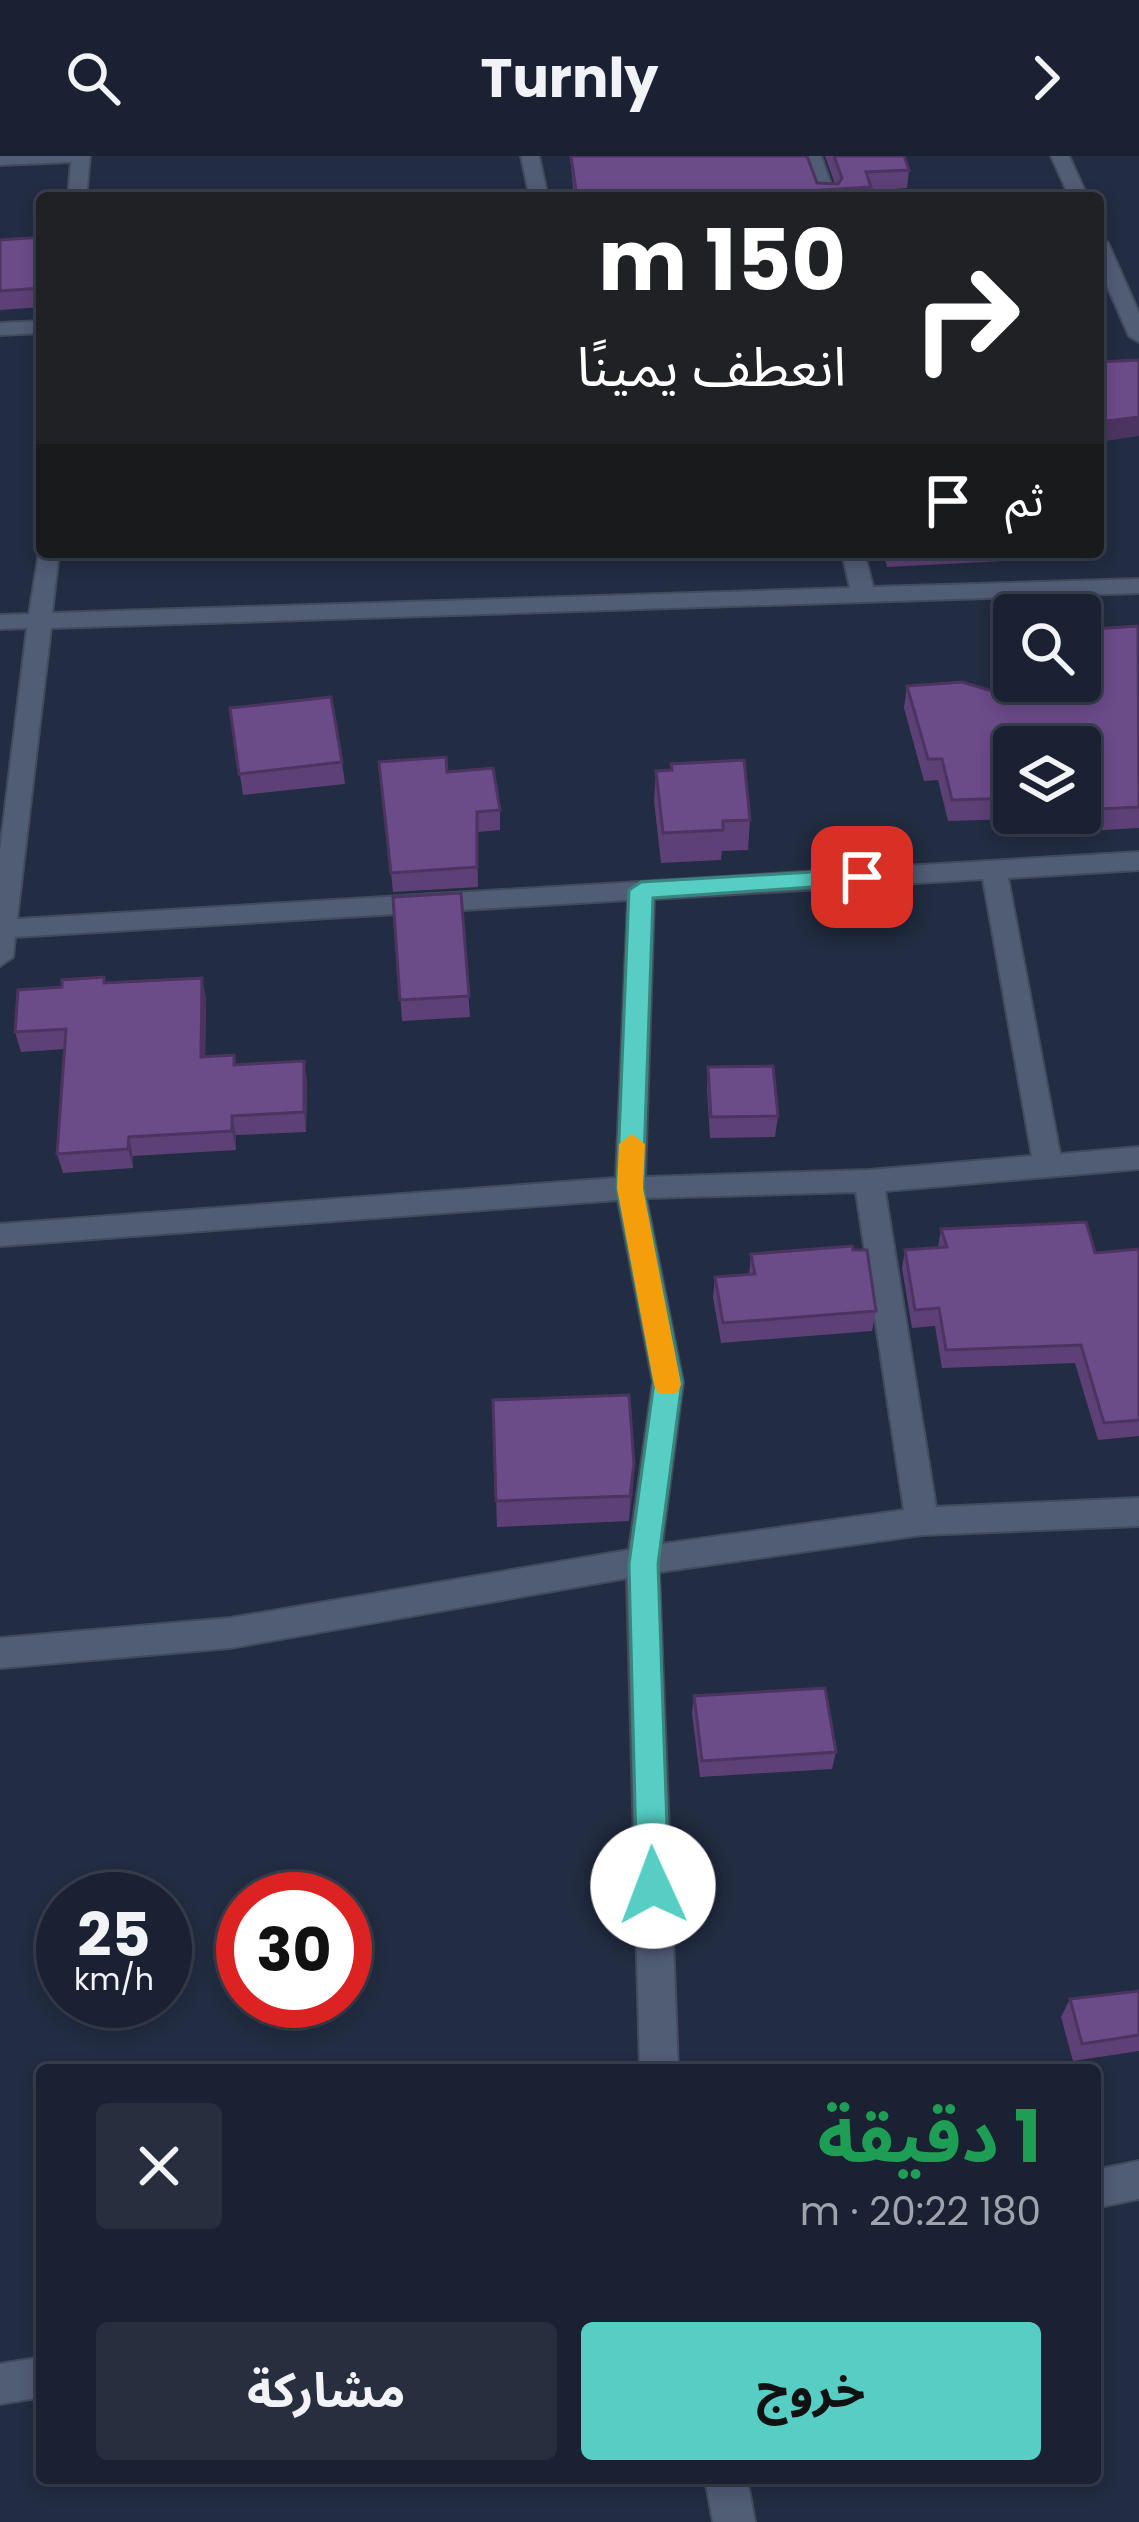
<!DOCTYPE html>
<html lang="ar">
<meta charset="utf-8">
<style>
:root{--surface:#1a2132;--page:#272e3e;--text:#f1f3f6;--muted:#9fa3ac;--line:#383e4d;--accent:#56cec4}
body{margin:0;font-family:Poppins,"Noto Sans Arabic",sans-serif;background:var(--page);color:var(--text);direction:rtl;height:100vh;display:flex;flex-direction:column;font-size:45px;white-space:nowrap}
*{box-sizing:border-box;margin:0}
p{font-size:39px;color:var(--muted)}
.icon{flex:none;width:66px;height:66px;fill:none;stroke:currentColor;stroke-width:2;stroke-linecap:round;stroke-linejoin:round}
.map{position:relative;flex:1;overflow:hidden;direction:ltr}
.sheet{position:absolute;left:36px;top:1908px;width:1065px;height:420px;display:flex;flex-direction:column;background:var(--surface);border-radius:12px;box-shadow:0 6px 18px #0003,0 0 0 3px var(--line);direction:rtl}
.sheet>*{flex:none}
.banner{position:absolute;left:36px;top:36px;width:1068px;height:366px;border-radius:12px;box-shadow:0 6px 18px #0003,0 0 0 3px var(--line);direction:rtl;background:#202124;color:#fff;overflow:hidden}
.fabs{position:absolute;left:993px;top:438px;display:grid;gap:24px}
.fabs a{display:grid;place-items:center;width:108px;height:108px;border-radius:12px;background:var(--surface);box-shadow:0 6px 18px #0003,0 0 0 3px var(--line);font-size:60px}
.speed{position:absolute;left:36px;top:1716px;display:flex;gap:24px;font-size:60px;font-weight:700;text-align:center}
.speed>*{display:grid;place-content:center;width:156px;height:156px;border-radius:50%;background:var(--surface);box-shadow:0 6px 18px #0003,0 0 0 3px var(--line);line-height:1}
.speed small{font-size:30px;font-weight:400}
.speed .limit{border:18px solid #d22;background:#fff;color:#111}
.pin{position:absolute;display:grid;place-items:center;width:102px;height:102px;color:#fff;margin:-51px;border-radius:24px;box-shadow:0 6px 18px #0006}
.me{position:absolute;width:132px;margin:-66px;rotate:358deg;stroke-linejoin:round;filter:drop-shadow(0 0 9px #0008)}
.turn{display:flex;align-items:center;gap:42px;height:252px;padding:0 60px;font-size:54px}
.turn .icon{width:156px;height:156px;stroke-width:2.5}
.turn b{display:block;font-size:84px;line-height:102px}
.then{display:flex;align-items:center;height:114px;padding:0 60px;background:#0003;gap:24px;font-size:45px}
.round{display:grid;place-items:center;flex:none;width:126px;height:126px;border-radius:12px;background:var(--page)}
.overview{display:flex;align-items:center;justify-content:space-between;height:204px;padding:0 60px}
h1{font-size:72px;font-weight:700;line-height:90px;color:#1e9e55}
.button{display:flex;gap:24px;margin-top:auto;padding:24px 60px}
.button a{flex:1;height:138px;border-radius:12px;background:var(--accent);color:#111;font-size:48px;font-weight:700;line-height:138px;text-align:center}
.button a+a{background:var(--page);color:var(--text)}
header{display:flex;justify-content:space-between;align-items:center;height:156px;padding:0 60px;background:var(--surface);font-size:54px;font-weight:700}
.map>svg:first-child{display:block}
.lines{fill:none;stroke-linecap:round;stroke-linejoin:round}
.street-casing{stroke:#424a5d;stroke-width:4}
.street{fill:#515c75;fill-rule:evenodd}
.wall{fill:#5d4076;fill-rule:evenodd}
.shaded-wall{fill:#4c3460}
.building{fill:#6c4b89;stroke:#4c3460;stroke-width:3}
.route{fill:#56cec4;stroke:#38867f;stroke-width:3}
.slow{fill:#f59e0b}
</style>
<header><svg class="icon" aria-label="forward" viewBox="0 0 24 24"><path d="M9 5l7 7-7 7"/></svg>Turnly<svg class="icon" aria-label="search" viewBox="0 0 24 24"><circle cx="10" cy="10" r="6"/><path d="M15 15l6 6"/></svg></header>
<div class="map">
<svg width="1139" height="2366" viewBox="0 0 1139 2366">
<rect width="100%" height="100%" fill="#222c42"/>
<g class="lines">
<defs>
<g id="street">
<path d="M0 0H90L86 42H68L71 6 0 9Z"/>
<path d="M521 0H539L548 42H530Z"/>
<path d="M803 0H821L836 42H818Z"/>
<path d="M1051 0H1069L1088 42H1070Z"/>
<path d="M1098 81 1108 87 1139 157V186L1129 180 1098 109Z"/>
<path d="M42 165V177L0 179V167Z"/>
<path d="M40 391 42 396H59L52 457 850 432 842 396H864L873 431 1139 423V437L51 472 17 763 1139 696V714L1008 722 1060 998 1139 991V1013L885 1035 936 1351 1139 1342V1370L922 1379 659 1416 678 1914H640L627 1422 230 1492 0 1512V1482L230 1462 629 1394 653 1226 618 1044 0 1090V1068L616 1022 628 744 15 781 13 801 0 810V694L27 472 0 473V459L29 458ZM983 723 1032 1000 869 1014 645 1021 654 743ZM856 1036 904 1354 662 1388 683 1226 646 1042Z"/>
<path d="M1139 2005V2043L1095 2052V2014Z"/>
<path d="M42 2201V2241L0 2248V2208Z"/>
<path d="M705 2322H747L755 2366H713Z"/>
</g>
</defs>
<use href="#street" class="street-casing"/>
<use href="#street" class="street"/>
</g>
<g class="wall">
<path d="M570 0H807L817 27 835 28 825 0H904L909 14 907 32 871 35 870 42H574Z"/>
<path d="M42 81V151L0 154V84Z"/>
<path d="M883 396H1060L1059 402 887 411Z"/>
<path d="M1139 472V672L1069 676 1067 670 1021 672 1018 663 948 665 938 624 924 625 904 552 907 530 995 536 1074 530V525H1080V474ZM1014 591H1080V657H1014Z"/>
<path d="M230 552 342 606 345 628 243 639Z"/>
<path d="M379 606 447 616 500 654V674L477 676 478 731 393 736Z"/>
<path d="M656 615 750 664 748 694 722 695 721 704 661 707 654 645Z"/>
<path d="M461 737 470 861 402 865 393 741Z"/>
<path d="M105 827 206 842 205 901 234 899 236 909 307 924 306 976 236 979V994L133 1000V1012L63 1017 57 998 65 893 21 896 15 876Z"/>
<path d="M708 911 778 960 775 981 710 982 707 932Z"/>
<path d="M941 1073 1095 1097 1139 1093V1280L1098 1284 1075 1207 942 1212 935 1170 912 1172 902 1112 905 1094 938 1092Z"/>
<path d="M751 1098 876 1155 872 1175 721 1187 713 1141 715 1121 749 1119Z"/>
<path d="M493 1244 634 1308 629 1365 497 1371Z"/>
<path d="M694 1540 836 1596 832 1613 700 1621 692 1557Z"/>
<path d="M1139 1835V1895L1073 1905 1061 1861 1070 1843Z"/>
</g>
<g class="shaded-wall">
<path d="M1139 261V280L1098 286V266Z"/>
<path d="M202 822 206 842 205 921 201 901Z"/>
<path d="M304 905 307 924 306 976 304 956Z"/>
<path d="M232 960 236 979V994L232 975Z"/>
<path d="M129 981 133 1000V1012L128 993Z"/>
<path d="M634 1308 633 1334 629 1365 630 1340Z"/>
</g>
<g class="building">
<path d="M571 0H807L817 27 838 28 842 22 834 0H904L909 14 866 16 871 31 774 37 776 42H724L723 40 577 42Z"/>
<path d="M42 81V132L0 135V84Z"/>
<path d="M1139 204V261L1098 266V206Z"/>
<path d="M1138 470 1139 651 1080 654V591H1014V642L952 644 942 603H928L907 530 962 526 995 536 1080 530 1078 525H1080V520L1085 519 1080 506V474Z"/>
<path d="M331 541 342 606 239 618 230 552Z"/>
<path d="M446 601 447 616 493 612 500 654 477 656V711L391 717 379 606Z"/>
<path d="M744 604 750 664 723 665V674L663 677 656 615 672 614 671 608Z"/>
<path d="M461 737 469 840 400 844 393 741Z"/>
<path d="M104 821V827L202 822 201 901 234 899V909L304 905V956L232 960V975L129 981 128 993 57 998 66 873 15 876 18 834 62 831V824Z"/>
<path d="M773 910 778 960 711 961 708 911Z"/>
<path d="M1086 1066 1095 1097 1139 1093V1264L1104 1267 1081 1189 946 1194 939 1152 915 1154 905 1094 947 1091 941 1073Z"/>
<path d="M852 1090 853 1094H867L876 1155 723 1167 715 1121 755 1118 751 1098Z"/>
<path d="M629 1239 634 1308 630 1340 496 1345 493 1244Z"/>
<path d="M825 1532 836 1596 702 1605 694 1540Z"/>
<path d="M1139 1835V1879L1082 1888 1070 1843Z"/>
</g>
<path class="route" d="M862 713 874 721 870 727 653 742 643 1032 682 1226 658 1408 669 1730 664 1741 653 1745 642 1741 637 1730 629 1408 654 1226 617 1032 629 734 641 726Z"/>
<path class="slow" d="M632 978 645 988 643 1032 681 1229 677 1237H658L654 1229 617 1032 619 988Z"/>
</svg>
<div class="fabs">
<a><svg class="icon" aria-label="search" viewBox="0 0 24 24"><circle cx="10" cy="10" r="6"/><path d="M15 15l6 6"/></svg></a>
<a><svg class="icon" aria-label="layers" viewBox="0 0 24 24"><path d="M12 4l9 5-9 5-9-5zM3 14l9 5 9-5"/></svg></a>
</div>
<div class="speed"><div>25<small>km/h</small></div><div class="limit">30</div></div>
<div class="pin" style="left:862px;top:721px;background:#d93025"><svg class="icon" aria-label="arrive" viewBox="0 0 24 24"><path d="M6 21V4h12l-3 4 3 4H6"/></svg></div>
<svg class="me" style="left:653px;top:1730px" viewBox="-20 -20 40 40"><circle r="19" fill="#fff"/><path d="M0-13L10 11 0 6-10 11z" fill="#56cec4"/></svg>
<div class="banner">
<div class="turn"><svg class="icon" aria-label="right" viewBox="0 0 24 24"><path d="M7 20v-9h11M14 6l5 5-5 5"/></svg><div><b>150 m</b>انعطف يمينًا</div></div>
<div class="then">ثم<svg class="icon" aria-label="arrive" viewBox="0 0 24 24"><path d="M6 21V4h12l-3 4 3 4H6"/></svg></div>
</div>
<section class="sheet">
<div class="overview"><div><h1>1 دقيقة</h1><p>180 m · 20:22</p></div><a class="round"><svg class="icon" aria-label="close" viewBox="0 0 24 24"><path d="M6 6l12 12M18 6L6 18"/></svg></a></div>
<div class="button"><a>خروج</a><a>مشاركة</a></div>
</section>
</div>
